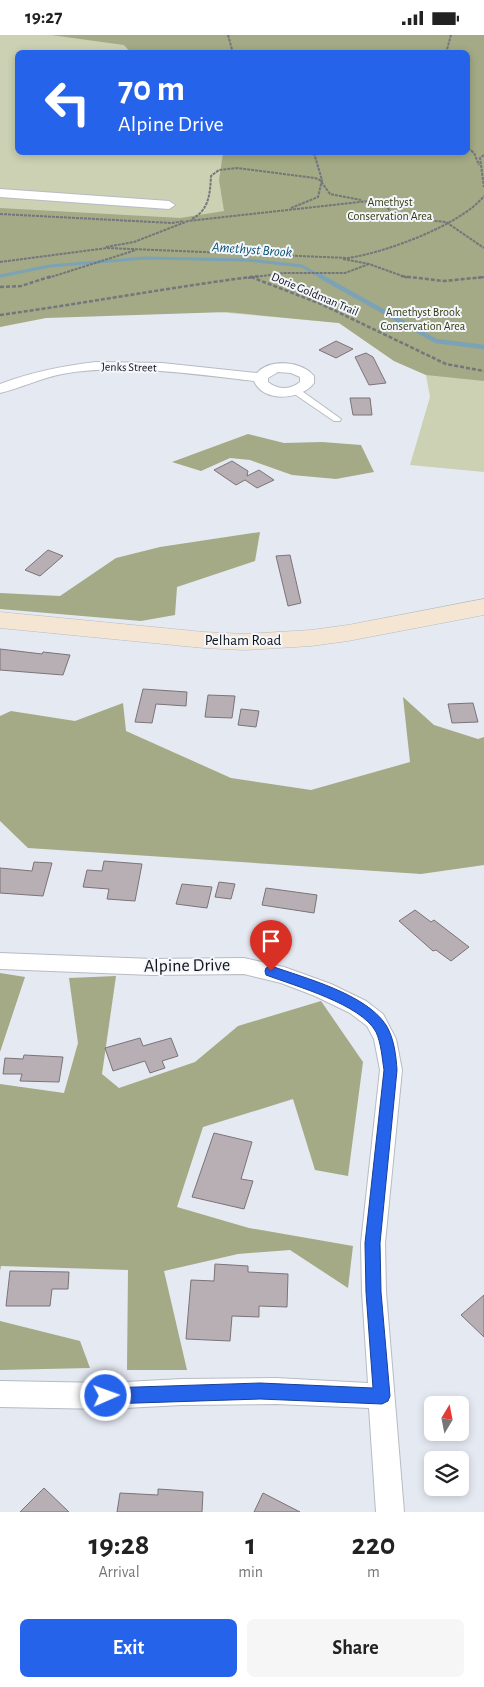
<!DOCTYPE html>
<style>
:root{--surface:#fff;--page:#f6f6f6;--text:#222;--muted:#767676;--accent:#2563eb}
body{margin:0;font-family:"Alegreya Sans",sans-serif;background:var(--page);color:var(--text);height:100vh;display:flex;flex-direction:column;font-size:19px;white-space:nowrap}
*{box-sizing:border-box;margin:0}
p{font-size:16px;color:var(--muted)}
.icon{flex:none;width:28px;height:28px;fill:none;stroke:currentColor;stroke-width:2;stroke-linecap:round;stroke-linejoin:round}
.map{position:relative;height:1477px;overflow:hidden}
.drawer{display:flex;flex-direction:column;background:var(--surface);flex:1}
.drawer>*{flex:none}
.hud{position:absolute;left:15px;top:15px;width:455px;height:105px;border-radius:8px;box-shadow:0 2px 8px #0003;background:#2563eb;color:#fff;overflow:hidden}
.needle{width:32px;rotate:10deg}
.buttons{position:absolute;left:424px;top:1361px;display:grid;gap:10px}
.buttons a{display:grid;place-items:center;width:45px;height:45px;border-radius:8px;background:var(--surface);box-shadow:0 2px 8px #0003;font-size:25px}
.pin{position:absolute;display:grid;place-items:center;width:42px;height:42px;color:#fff;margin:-51px -21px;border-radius:50% 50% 50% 0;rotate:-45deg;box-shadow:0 0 5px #0007}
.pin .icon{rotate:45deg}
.me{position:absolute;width:55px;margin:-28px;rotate:88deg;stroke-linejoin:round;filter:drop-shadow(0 0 4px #0008)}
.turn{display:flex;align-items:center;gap:18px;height:105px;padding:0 20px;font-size:22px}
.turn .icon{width:65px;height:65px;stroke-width:2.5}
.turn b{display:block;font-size:35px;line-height:42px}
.eta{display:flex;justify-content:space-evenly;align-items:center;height:85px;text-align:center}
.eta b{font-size:30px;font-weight:700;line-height:35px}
.button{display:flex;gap:10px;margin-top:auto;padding:10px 20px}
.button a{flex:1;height:58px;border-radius:8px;background:var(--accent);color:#fff;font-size:20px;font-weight:700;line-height:58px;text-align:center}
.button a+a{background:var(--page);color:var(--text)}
.status{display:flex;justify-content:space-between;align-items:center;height:35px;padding:0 25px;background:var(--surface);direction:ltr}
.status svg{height:14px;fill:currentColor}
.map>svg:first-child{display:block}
.green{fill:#cbd1b2;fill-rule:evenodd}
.forest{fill:#a3aa85}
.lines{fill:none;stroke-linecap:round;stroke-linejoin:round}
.stream-far1{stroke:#7ca2b7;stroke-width:3}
.stream{stroke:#7ca2b7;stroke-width:4.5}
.building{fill:#b8afb4;stroke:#7b7378}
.service-casing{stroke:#b7bbc3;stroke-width:2}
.minor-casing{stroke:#b7bbc3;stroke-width:2}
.secondary-casing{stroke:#b7bbc3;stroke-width:1}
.path-far1{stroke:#73767b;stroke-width:2;stroke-dasharray:3 1;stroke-linecap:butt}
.path{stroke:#73767b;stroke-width:2.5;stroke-dasharray:4 2;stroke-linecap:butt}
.service{fill:#fff;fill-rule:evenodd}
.minor{fill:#fff;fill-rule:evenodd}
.secondary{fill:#f4e6d3;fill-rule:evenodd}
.route{fill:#2563eb;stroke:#184099}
.labels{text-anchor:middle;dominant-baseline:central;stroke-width:4;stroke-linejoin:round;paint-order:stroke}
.far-park-label{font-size:12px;fill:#353b0d;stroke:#f3f7fd}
.far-street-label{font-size:12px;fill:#121316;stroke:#f3f7fd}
.far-water-label{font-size:14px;font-style:italic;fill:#0c5271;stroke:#f3f7fd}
.street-label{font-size:15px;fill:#121316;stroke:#f3f7fd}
.near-street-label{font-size:18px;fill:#121316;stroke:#f3f7fd}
</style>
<div class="status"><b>19:27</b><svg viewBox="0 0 49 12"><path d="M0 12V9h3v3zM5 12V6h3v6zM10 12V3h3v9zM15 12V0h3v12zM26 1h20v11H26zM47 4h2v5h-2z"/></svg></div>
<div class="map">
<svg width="484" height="1477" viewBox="0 0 484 1477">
<rect width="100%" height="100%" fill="#e5e9f2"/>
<path class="green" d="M0 0H484V437L410 430 430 362 426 340 394 326 339 288 110 267 0 292ZM18 18H468V118H18Z"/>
<g class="forest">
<path d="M51 0H484V346L426 340 394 326 339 288 227 277 46 283 0 292V173L180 183 224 176 219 145 223 118H468V18H131L124 10Z"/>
<path d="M248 399 284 408 322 407 361 410 374 437 336 444 292 440 250 425 230 423 201 436 172 427Z"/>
<path d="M260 497 255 526 177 552 175 580 141 586 0 574V558L60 561 116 523 160 512Z"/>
<path d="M403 662 434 690 478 704 484 702V830L421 839 28 813 0 786V681L11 676 75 686 123 668 126 696 231 743 311 755 410 727Z"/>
<path d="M0 938 25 942 0 1017Z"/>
<path d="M116 941 102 1039 119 1053 195 1027 238 991 321 966 363 1027 348 1141 315 1135 293 1064 203 1092 177 1172 249 1193 353 1211 348 1253 290 1215 238 1219 164 1236 187 1335H127L128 1235 1 1231 0 1236V1049L64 1058 78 1008 69 943Z"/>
<path d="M0 1286 80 1306 90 1333 0 1335Z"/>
</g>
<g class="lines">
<path class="stream-far1" d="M0 241 50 231 145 223 247 225 302 231 323 243"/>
<path class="stream" d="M320 241 436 306 484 312"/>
</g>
<g class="building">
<path d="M336 306 353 314 336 323 319 315Z"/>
<path d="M366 318 373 322 386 348 369 350 355 322Z"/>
<path d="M350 363H370L372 380H353Z"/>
<path d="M232 426 248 436 247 441 259 435 274 445 257 453 245 445 236 450 214 435Z"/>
<path d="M48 515 63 521 40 541 25 535Z"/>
<path d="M290 520 301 568 288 571 276 521Z"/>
<path d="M0 614 42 619 43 617 70 620 63 640 0 635Z"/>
<path d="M143 654 187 657 186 671 156 669 152 688 135 687Z"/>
<path d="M208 660 235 661 232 683 205 682Z"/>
<path d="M473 668 478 687 452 688 448 669Z"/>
<path d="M241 674 259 676 256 692 238 690Z"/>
<path d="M104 826 142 829 135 866 107 864 109 854 83 852 87 835 102 836Z"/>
<path d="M34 827 52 828 43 861 0 858V833L32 836Z"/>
<path d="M219 847 235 849 231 864 215 862Z"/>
<path d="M182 849 212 852 207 873 176 869Z"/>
<path d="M266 853 317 860 314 878 262 870Z"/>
<path d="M415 875 431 887 434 885 469 912 451 926 436 915 433 916 399 886Z"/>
<path d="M140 1003 143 1011 171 1003 178 1021 162 1026 165 1033 150 1038 145 1026 113 1036 105 1013Z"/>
<path d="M24 1020 63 1022 59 1047 20 1046 22 1039H3L5 1023 23 1024Z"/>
<path d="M214 1098 252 1107 241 1144 253 1146 244 1174 192 1162Z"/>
<path d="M215 1229 248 1231V1237L288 1239 287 1272 259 1271V1282L232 1281 230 1306 186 1304 191 1245 214 1246Z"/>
<path d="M10 1236 69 1237 68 1254H52L50 1271H6Z"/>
<path d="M484 1260V1302L461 1280Z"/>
<path d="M44 1453 69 1477H20Z"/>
<path d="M158 1454 203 1457 202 1477H117L120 1458 158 1460Z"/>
<path d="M263 1458 300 1477H254Z"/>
</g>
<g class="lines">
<defs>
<path id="service" d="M293 354H299L341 384 340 386H334L293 358Z"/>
<g id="minor">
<path d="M0 154 169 166 175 170 169 174 0 162Z"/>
<path d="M96 327 162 328 257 338C270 323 302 326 314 341V348C302 365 263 368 254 346 191 339 125 328 62 339 41 343 21 353 0 358V349C32 337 62 331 96 327ZM278 337 291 338 300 342V347C290 355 278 355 268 347V343Z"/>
<path d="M0 918 152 924 244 923 284 932 331 949 366 966 383 979 396 1004 402 1035 385 1208 386 1257 404 1477H376L369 1373 276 1369 182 1370 106 1374 0 1372V1346L106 1348 182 1344 276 1343 368 1348 362 1257 361 1208 380 1035 374 1004 367 991 350 978 315 961 281 948 244 939 152 940 0 934Z"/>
</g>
<path id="secondary" d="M484 564V580L348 606 311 611 245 615 204 613 0 593V577L204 597 245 599 311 595 348 590Z"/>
</defs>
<use href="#service" class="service-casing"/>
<use href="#minor" class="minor-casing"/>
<use href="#secondary" class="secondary-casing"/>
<g class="path-far1">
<path d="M228 0 233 18"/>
<path d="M446 18 451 0"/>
<path d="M468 113 474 118 479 130"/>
<path d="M484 120 480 123 484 152"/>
<path d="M291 173 318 162 322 145 314 118"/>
<path d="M0 179 172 188 184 186"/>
<path d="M192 184C209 175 210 159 211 141L219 135 237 133 315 143 320 145 330 159 361 165"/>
<path d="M106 212 134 207 188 186 369 166 387 172 395 182 446 187 484 213"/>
<path d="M343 224 369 229 408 243"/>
<path d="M0 227 107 213 348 223C384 218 461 190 484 161"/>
<path d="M48 243 136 215"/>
<path d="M248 243 284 238H345L369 229"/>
<path d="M478 243 484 242"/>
</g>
<g class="path">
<path d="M401 241 444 246 484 242"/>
<path d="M251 242 321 269 446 329 484 336"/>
<path d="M0 252 21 251 52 241"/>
<path d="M0 280C86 268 172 252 258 241"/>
</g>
<use href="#service" class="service"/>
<use href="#minor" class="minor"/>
<use href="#secondary" class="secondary"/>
</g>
<path class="route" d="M271 931C305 943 366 959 386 990 394 1003 396 1020 397 1035L380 1208 381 1257 390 1361 388 1366 382 1369 260 1364 106 1369 101 1366 98 1361 101 1355 106 1353 260 1348 373 1353 366 1257 365 1208 384 1035C382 1022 381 1008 376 997 361 969 295 951 266 940L265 936 266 933Z"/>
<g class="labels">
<g class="far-park-label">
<text x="390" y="167">Amethyst<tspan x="390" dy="14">Conservation Area</tspan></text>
<text x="423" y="277">Amethyst Brook<tspan x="423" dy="14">Conservation Area</tspan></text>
</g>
<g class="far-street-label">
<text transform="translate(315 259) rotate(23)">Dorie Goldman Trail</text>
<text transform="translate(129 332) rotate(1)">Jenks Street</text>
</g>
<g class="far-water-label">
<text transform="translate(252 215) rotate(4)">Amethyst Brook</text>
</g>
<g class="street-label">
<text x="243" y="605">Pelham Road</text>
</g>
<g class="near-street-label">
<text transform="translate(187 931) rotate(-1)">Alpine Drive</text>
</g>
</g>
</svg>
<div class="buttons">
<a><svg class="needle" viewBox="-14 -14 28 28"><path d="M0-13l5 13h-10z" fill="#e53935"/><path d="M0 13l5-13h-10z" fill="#767676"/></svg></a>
<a><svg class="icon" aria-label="layers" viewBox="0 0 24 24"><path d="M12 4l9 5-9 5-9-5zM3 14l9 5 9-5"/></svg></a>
</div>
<div class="pin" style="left:271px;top:936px;background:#d93025"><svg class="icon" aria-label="arrive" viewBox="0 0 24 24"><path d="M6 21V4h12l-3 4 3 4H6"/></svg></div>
<svg class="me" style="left:106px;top:1361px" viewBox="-20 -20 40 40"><circle r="17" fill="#2563eb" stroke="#fff" stroke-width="3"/><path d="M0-11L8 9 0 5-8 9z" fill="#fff"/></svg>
<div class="hud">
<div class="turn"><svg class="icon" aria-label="left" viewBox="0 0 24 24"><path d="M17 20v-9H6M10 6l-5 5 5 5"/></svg><div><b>70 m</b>Alpine Drive</div></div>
</div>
</div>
<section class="drawer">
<div class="eta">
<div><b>19:28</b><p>Arrival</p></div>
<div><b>1</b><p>min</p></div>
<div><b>220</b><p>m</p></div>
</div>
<div class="button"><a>Exit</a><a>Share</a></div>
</section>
